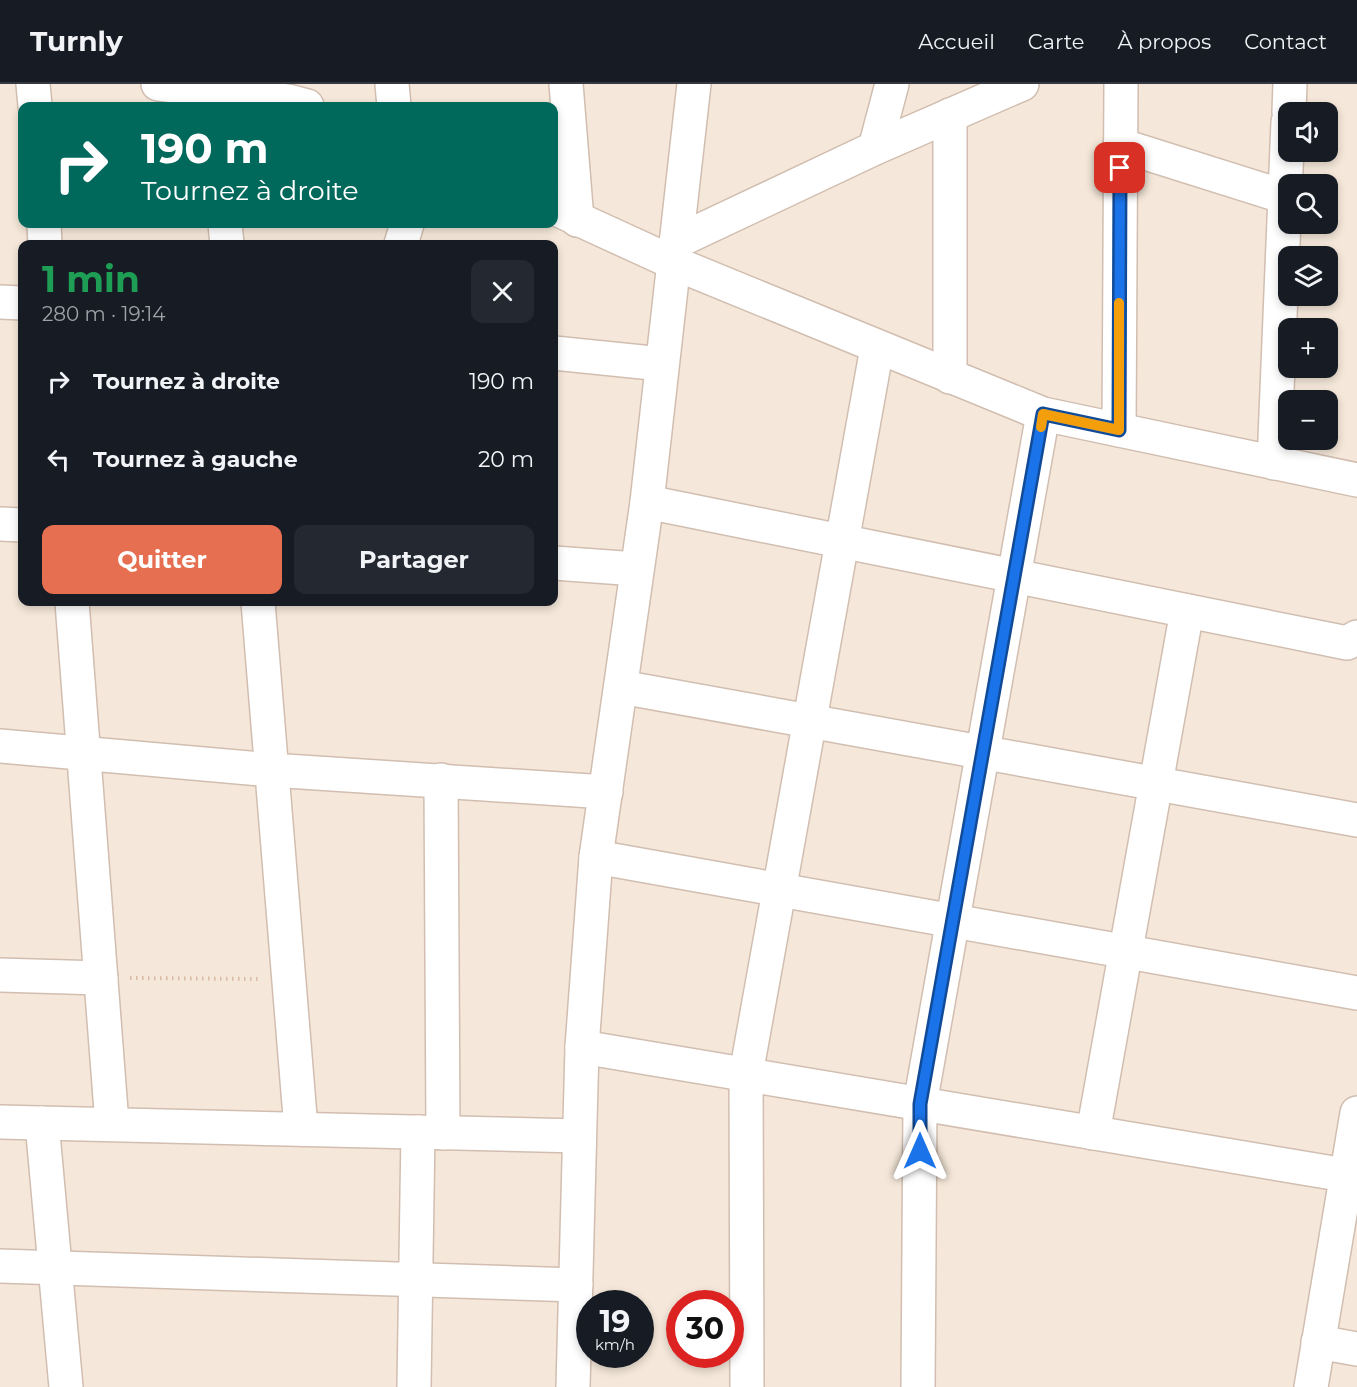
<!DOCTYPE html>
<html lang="fr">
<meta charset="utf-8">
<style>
:root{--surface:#171b24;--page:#242831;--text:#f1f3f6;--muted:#9ea1a6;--line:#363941;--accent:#e76f51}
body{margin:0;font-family:Montserrat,sans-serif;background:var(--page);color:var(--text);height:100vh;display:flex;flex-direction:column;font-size:22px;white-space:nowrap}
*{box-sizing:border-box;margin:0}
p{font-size:20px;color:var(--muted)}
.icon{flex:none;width:33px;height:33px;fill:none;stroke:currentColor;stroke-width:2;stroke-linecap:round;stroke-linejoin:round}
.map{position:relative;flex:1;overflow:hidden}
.sheet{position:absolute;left:18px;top:156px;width:540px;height:366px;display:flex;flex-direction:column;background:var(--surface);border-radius:12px;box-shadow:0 3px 9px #0003}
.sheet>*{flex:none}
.top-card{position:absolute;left:18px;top:18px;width:540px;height:126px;border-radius:12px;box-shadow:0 3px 9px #0003;background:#00695c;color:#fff;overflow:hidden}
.buttons{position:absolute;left:1278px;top:18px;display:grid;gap:12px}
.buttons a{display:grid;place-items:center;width:60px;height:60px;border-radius:12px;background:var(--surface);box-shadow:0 3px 9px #0003;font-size:30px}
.speed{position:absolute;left:576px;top:1206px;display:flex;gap:12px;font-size:30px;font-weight:700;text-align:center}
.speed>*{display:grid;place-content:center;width:78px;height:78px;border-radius:50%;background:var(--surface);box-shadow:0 3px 9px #0003;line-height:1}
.speed small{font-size:15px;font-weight:400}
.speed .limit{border:9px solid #d22;background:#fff;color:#111}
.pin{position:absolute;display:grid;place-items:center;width:51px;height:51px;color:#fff;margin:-26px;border-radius:12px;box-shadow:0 3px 9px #0006}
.me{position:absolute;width:66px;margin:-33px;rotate:0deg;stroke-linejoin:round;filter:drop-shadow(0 0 4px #0008)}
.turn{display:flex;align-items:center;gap:21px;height:126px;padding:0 24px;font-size:27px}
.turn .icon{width:78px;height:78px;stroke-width:2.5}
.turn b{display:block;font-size:42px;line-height:51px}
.round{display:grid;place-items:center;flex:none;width:63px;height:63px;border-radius:12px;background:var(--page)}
.summary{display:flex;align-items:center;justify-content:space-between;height:102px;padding:0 24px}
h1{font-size:36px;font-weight:700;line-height:45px;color:#1e9e55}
.primary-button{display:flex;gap:12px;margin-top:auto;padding:12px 24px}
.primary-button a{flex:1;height:69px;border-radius:12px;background:var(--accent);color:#fff;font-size:24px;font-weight:700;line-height:69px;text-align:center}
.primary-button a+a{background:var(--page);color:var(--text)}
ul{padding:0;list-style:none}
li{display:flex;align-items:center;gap:18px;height:78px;padding:0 24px}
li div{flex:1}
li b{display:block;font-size:22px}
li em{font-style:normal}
header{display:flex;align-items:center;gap:36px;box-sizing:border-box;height:84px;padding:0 30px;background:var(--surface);border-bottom:2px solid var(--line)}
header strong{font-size:28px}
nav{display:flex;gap:33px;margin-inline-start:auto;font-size:21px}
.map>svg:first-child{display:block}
.residential{fill:#f5e8da;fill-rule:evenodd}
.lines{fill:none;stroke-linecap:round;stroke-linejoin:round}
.minor-casing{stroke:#d1beb0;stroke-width:36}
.path{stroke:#d9b8a5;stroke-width:4;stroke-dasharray:1.5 4.5;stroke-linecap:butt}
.minor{stroke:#fff;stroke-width:33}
.route-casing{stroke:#114b97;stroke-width:15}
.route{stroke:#1a73e8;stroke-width:10}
.slow{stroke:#f59e0b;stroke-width:10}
</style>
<header>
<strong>Turnly</strong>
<nav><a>Accueil</a><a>Carte</a><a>À propos</a><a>Contact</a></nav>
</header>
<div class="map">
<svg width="1357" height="1303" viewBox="0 0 1357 1303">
<rect width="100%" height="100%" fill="#fdf6ec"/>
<path class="residential" d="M0 0H1357V1303H0ZM22 22H554V140H22ZM1288 28H1328V68H1288ZM1288 100H1328V140H1288ZM22 160H554V518H22ZM1288 172H1328V212H1288ZM1288 244H1328V284H1288ZM1288 316H1328V356H1288ZM590 1220H640V1270H590ZM680 1220H730V1270H680Z"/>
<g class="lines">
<defs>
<g id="minor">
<path d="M33 0 35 22"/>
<path d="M158 0 288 17 307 22"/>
<path d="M392 0 394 22"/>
<path d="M566 0 577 136"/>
<path d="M1289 28 1290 0"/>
<path d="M1120 61 1285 113"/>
<path d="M875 64 892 0"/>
<path d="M554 124 674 179 1043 330 1357 396"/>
<path d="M44 140 45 160"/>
<path d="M225 140 227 160"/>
<path d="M676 158 875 64 1022 0"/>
<path d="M401 160 407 140"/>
<path d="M0 218 22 219"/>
<path d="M554 269 662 280"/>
<path d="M950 293V31"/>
<path d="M1119 346 1121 0"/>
<path d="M1274 379 1288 38"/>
<path d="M647 418 1347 559 1357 553"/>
<path d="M0 440 22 441"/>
<path d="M554 479 637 485"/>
<path d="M72 518 112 1040"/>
<path d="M258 518 301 1045"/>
<path d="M621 603 1357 736"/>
<path d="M0 662 271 686 606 708"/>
<path d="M441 696 443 1049"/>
<path d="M596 773 1357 909"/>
<path d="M0 891 101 894"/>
<path d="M582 963 1357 1093"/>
<path d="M0 1038 579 1052"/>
<path d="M42 1039 66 1303"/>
<path d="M1093 1049 1187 527"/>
<path d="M0 1182 576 1201"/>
<path d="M1318 1258 1357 1265"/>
<path d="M414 1303 418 1048"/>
<path d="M573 1303 582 963 596 773 647 418 694 0"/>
<path d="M747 1303 746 990 877 264"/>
<path d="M918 1303 920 1020 1043 330"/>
<path d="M1311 1303 1357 1029"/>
</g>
</defs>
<use href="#minor" class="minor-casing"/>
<path class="path" d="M130 894 261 895"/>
<use href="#minor" class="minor"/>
</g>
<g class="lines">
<defs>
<path id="route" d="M920 1067V1020L1043 330 1119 346 1120 84"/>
</defs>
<use href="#route" class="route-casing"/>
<use href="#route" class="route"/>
<path class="slow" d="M1041 343 1043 330 1119 346V219"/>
</g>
</svg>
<div class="buttons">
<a><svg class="icon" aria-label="sound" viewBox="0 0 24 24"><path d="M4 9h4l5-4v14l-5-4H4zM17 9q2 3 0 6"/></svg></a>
<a><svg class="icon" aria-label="search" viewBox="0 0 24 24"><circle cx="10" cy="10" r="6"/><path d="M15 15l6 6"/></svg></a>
<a><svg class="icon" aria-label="layers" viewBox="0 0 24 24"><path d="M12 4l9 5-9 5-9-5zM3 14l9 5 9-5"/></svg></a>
<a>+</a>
<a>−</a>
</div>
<div class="speed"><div>19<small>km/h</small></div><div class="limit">30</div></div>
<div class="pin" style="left:1120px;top:84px;background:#d93025"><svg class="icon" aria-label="arrive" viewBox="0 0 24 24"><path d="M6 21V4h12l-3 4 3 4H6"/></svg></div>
<svg class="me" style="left:920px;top:1067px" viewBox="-20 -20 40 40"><path d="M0-17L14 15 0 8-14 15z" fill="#1a73e8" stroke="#fff" stroke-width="4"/></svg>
<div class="top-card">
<div class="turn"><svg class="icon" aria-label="right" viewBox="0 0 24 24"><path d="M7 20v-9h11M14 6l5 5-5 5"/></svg><div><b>190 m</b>Tournez à droite</div></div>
</div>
<section class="sheet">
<div class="summary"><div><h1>1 min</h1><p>280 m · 19:14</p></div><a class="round"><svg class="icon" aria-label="close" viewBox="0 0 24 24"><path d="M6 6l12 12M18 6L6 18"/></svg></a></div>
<ul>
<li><svg class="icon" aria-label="right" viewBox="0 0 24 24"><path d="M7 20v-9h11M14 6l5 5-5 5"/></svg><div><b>Tournez à droite</b></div><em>190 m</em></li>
<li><svg class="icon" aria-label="left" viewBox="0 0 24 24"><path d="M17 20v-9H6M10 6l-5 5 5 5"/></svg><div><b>Tournez à gauche</b></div><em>20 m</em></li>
</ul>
<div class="primary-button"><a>Quitter</a><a>Partager</a></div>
</section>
</div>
